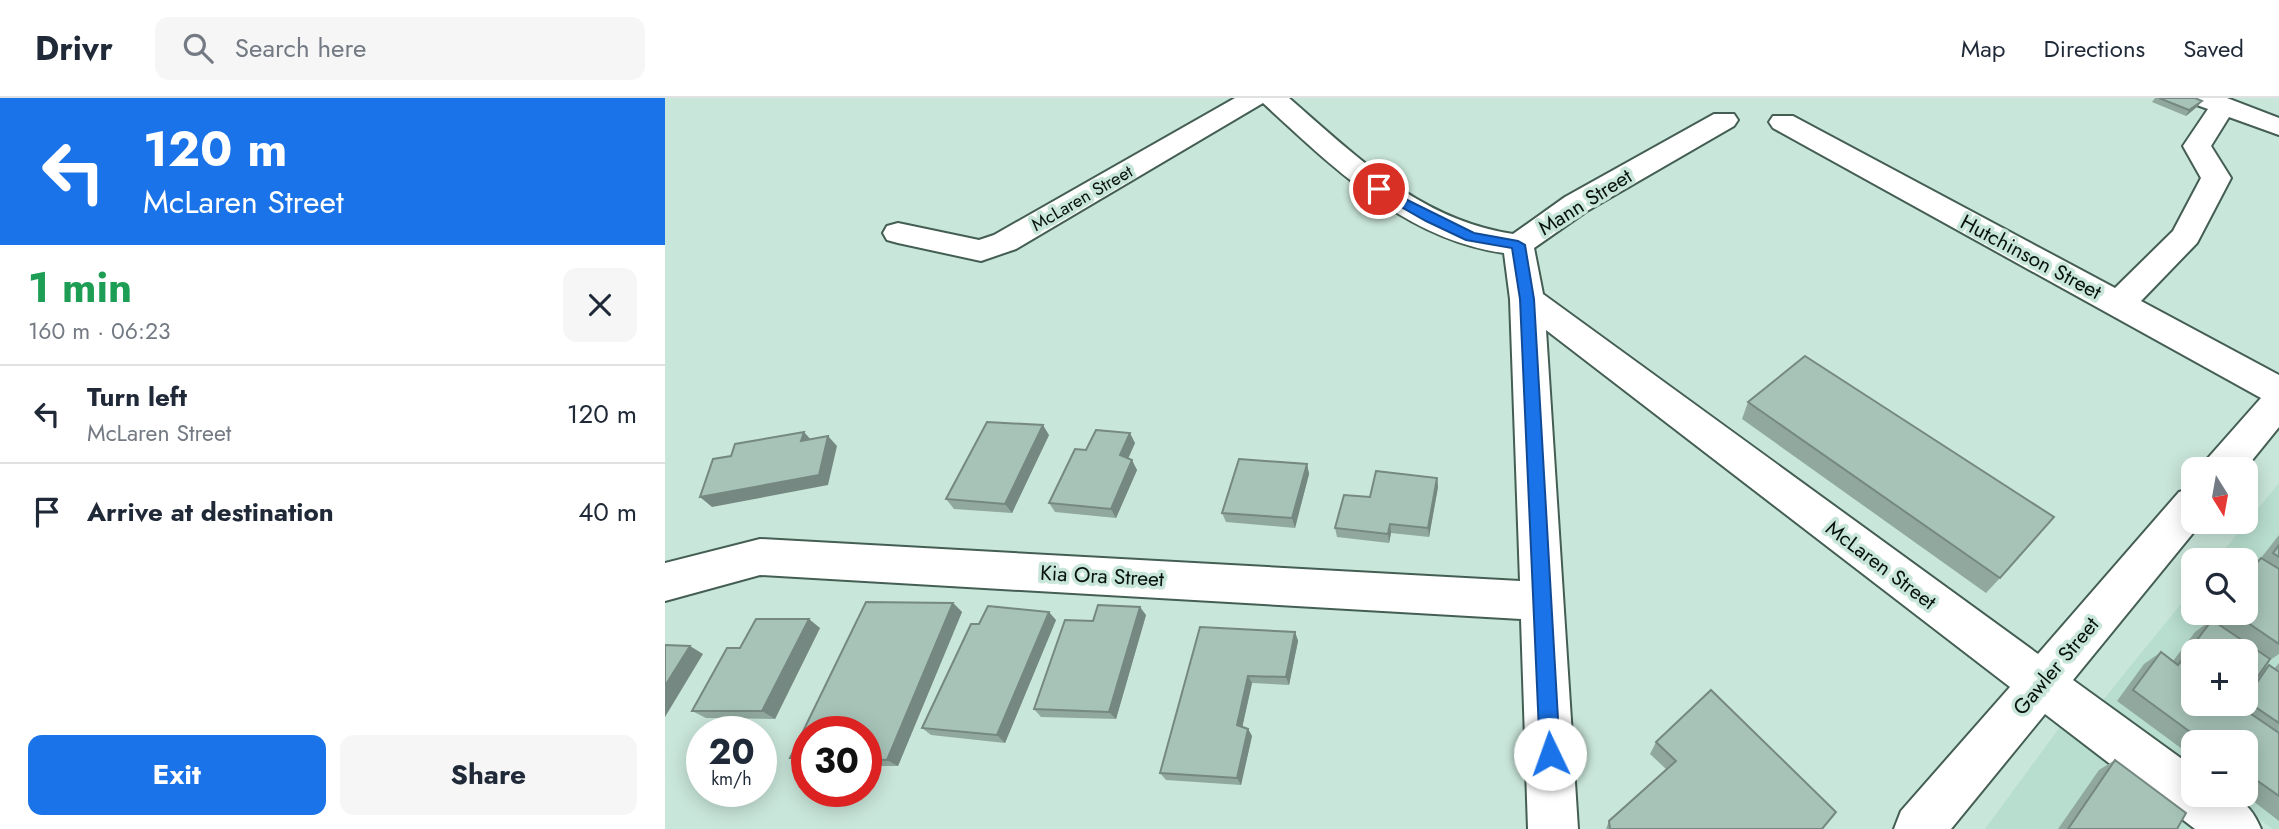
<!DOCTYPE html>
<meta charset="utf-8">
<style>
:root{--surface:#fff;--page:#f6f6f7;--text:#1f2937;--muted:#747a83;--line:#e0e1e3;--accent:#1a73e8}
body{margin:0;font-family:Jost,sans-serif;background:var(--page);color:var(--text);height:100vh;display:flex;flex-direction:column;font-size:26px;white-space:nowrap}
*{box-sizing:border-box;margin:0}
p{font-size:23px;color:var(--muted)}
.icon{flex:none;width:38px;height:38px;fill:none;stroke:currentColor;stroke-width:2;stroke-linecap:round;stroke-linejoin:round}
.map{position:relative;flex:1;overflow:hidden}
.side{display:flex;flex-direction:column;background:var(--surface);width:665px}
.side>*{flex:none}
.top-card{background:#1a73e8;color:#fff;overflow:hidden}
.needle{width:46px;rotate:169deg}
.controls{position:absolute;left:1516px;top:359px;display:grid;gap:14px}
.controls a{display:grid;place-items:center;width:77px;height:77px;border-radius:14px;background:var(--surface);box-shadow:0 4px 18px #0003;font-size:35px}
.speed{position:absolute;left:21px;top:618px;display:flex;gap:14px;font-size:35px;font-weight:700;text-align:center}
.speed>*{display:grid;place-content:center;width:91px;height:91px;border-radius:50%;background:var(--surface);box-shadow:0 4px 18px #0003;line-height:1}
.speed small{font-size:18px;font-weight:400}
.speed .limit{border:10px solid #d22;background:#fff;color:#111}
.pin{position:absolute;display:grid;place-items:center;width:60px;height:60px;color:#fff;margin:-30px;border:4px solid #fff;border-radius:50%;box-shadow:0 2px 7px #0007}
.me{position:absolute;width:77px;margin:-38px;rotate:357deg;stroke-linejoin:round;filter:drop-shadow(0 0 5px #0008)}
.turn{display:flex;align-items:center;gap:24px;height:147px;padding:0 28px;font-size:32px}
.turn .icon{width:91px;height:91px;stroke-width:2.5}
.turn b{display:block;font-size:49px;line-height:60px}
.round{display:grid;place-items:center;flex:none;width:74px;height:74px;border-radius:14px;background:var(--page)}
.summary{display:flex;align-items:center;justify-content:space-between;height:119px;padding:0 28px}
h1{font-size:42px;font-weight:700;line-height:52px;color:#1e9e55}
.primary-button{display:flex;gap:14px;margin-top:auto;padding:14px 28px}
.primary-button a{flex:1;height:80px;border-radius:14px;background:var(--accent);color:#fff;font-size:28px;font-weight:700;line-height:80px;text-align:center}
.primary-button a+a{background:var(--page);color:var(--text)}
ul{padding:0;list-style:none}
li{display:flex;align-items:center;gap:21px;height:98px;padding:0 28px;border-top:2px solid var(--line)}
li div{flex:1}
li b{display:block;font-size:26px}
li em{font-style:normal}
header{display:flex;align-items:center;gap:42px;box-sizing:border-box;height:98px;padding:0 35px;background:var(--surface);border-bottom:2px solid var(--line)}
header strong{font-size:33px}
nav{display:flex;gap:38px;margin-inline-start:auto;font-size:24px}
.search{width:490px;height:63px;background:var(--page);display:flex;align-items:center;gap:18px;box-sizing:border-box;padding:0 24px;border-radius:14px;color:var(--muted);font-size:26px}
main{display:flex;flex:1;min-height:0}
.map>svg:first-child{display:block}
.built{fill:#b8decf;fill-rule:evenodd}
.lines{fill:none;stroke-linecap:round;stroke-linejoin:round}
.minor-casing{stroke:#445e54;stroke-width:4}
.minor{fill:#fff;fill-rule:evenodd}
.wall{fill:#90a89e;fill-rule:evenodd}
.shaded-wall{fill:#758881}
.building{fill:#a7c3b8;stroke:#758881;stroke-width:2}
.route{fill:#1a73e8;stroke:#114b97;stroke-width:2}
.labels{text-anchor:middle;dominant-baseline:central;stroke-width:7;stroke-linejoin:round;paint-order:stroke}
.far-street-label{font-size:18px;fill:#08130f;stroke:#c9e6da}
.street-label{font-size:21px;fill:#08130f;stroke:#c9e6da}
</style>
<header>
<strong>Drivr</strong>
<div class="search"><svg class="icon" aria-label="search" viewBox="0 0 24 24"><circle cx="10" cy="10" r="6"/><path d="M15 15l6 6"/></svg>Search here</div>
<nav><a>Map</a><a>Directions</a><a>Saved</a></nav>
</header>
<main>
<section class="side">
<div class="top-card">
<div class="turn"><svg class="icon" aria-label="left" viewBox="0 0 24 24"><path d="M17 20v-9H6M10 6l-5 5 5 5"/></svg><div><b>120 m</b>McLaren Street</div></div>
</div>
<div class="summary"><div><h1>1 min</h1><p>160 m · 06:23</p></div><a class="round"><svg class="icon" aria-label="close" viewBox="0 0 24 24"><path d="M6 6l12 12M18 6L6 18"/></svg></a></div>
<ul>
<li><svg class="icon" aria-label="left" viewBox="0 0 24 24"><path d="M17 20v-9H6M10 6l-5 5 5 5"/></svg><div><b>Turn left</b><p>McLaren Street</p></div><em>120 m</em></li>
<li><svg class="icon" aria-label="arrive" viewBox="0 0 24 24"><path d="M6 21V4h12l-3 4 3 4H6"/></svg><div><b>Arrive at destination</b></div><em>40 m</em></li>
</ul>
<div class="primary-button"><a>Exit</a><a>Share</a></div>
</section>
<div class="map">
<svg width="1614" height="731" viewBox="0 0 1614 731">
<rect width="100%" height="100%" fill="#c9e6da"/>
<g class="built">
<path d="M1614 385V731H1608L1560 697 1580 696V644H1528V674L1434 607 1528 491V514H1580V462H1551ZM1528 553H1580V606H1528Z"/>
<path d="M1395 629 1536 731H1320Z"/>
</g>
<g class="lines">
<defs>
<g id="minor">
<path d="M570 0H624C692 59 755 122 848 136L900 99 1049 16H1069L1073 22 1069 28 922 113 869 150 878 196 1373 556 1514 394 1528 390V424H1537L1408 582 1528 669V696C1563 696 1581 695 1596 731H1530L1380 616 1286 731H1229L1236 713 1345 589 881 232 913 731H863L856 521 95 477 0 503V465L95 441 855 483 845 201 839 155C740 141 669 70 598 5L351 151 316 163 233 145 222 142 218 135 222 128 233 125 314 142 329 137Z"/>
<path d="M1525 0H1562L1614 20V37L1564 19 1546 48 1566 80 1532 145 1476 203 1614 277V329L1580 371H1538L1543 360 1596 300 1108 30 1104 24 1108 18H1128L1450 190 1508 133 1536 80 1518 48 1543 11 1529 6Z"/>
</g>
</defs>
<use href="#minor" class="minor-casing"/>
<use href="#minor" class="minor"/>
</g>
<g class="wall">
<path d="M1490 0H1530L1533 8 1521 18 1487 4Z"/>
<path d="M1083 304 1335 480 1321 495 1077 321Z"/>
<path d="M384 337 347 415 289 411 281 401Z"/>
<path d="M470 345 463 361 472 372 451 420 390 414 384 405 421 352Z"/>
<path d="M642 366 644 376 630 430 561 424 557 415Z"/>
<path d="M772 380 773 389 764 439 726 435 724 445 672 439 670 430 705 399Z"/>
<path d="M1614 437V556L1605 562 1599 570 1604 567 1609 571 1614 565V723L1579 696H1580V644H1528V659L1452 603 1479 566 1496 554 1508 563 1530 534 1545 523 1540 520 1544 514H1580V471L1596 460ZM1580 553V606H1528Z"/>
<path d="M201 504 288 505 297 514 233 668H201V634H142V667H138L125 660Z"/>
<path d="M481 517 451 621 376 619 369 611 428 523Z"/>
<path d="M391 522 340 645 266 637 257 630 314 526Z"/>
<path d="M535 529 630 534 633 543 624 587 587 585 577 629 583 631 587 638 576 687 501 682 495 675Z"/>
<path d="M155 530 110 621 41 620 27 613 75 550Z"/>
<path d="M991 644 1157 731H941L944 723 1001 671 985 656Z"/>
<path d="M1450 662 1512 731H1393L1434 672Z"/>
</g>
<g class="shaded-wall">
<path d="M1537 3 1533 8 1521 18 1524 12Z"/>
<path d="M378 327 384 337 347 415 340 406Z"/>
<path d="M139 334 148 344 136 343Z"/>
<path d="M465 335 470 345 460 367 455 357Z"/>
<path d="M163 338 172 348 163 387 47 409 35 399Z"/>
<path d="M467 362 472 372 451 420 446 411Z"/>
<path d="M642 366 644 376 630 430 627 420Z"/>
<path d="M772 380 773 389 764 439 763 430Z"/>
<path d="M725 426 726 435 724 445 723 436Z"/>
<path d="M288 505 297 514 233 668 222 662Z"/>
<path d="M475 509 481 517 451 621 444 614Z"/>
<path d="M384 514 391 522 340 645 332 637Z"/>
<path d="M144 521 155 530 110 621 97 613Z"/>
<path d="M630 534 633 543 624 587 621 579Z"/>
<path d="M25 548 38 556 0 619V588Z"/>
<path d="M583 578 587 585 576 635 572 627Z"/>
<path d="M583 631 587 638 576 687 572 680Z"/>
</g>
<g class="building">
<path d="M1494 0H1530L1537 3 1524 12Z"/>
<path d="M1140 258 1389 419 1335 480 1083 304Z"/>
<path d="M322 324 378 327 340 406 281 401Z"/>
<path d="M431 332 465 335 455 357 467 362 446 411 384 405 410 351 421 352Z"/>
<path d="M139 334 136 343 163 338 154 377 35 399 48 361 66 358 70 346Z"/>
<path d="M574 361 642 366 627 420 557 415Z"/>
<path d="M711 373 772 380 763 430 725 426 723 436 670 430 679 397 705 399Z"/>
<path d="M1614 447V459L1608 455Z"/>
<path d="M1596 460 1614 471V546L1567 514H1580V479Z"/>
<path d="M201 504 288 505 222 662 201 661V634H142V660H125Z"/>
<path d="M433 507 475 509 444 614 369 611 400 522 428 523Z"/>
<path d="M323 508 384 514 332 637 257 630 306 526H314Z"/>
<path d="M91 521H144L97 613H27L62 550H75Z"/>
<path d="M1547 522 1605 561 1580 597V553H1528V606H1574L1573 607 1614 635V698L1580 674V644H1539L1468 592 1496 554 1513 567Z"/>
<path d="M535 529 630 534 621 579 583 578 572 627 583 631 572 680 495 675Z"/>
<path d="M0 547 25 548 0 588Z"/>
<path d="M1604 567 1614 574V625L1580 602Z"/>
<path d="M1046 592 1171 714 1157 731H945L944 723 1011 663 991 644Z"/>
<path d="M1450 662 1521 715 1512 731H1403Z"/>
</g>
<path class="route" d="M714 88 809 135 853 143 860 147 869 201 895 656 892 663 885 666 878 663 875 656 855 201 847 150 801 142 761 123 710 94V89Z"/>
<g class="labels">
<g class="far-street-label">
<text transform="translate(417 100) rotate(-30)">McLaren Street</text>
</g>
<g class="street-label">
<text transform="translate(920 104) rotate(-32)">Mann Street</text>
<text transform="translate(1366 159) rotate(28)">Hutchinson Street</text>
<text transform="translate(1216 467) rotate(37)">McLaren Street</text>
<text transform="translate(437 478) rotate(3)">Kia Ora Street</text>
<text transform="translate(1391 568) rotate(-50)">Gawler Street</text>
</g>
</g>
</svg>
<div class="controls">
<a><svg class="needle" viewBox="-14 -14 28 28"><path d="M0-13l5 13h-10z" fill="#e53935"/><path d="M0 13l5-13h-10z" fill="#747a83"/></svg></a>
<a><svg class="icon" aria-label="search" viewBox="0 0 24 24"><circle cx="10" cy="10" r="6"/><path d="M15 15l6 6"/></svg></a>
<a>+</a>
<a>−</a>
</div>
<div class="speed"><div>20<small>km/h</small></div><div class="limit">30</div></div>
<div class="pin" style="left:714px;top:91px;background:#d93025"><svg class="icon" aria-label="arrive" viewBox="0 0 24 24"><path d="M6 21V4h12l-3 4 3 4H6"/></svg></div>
<svg class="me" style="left:885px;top:656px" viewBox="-20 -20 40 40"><circle r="19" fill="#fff"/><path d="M0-13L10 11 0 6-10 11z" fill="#1a73e8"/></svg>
</div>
</main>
